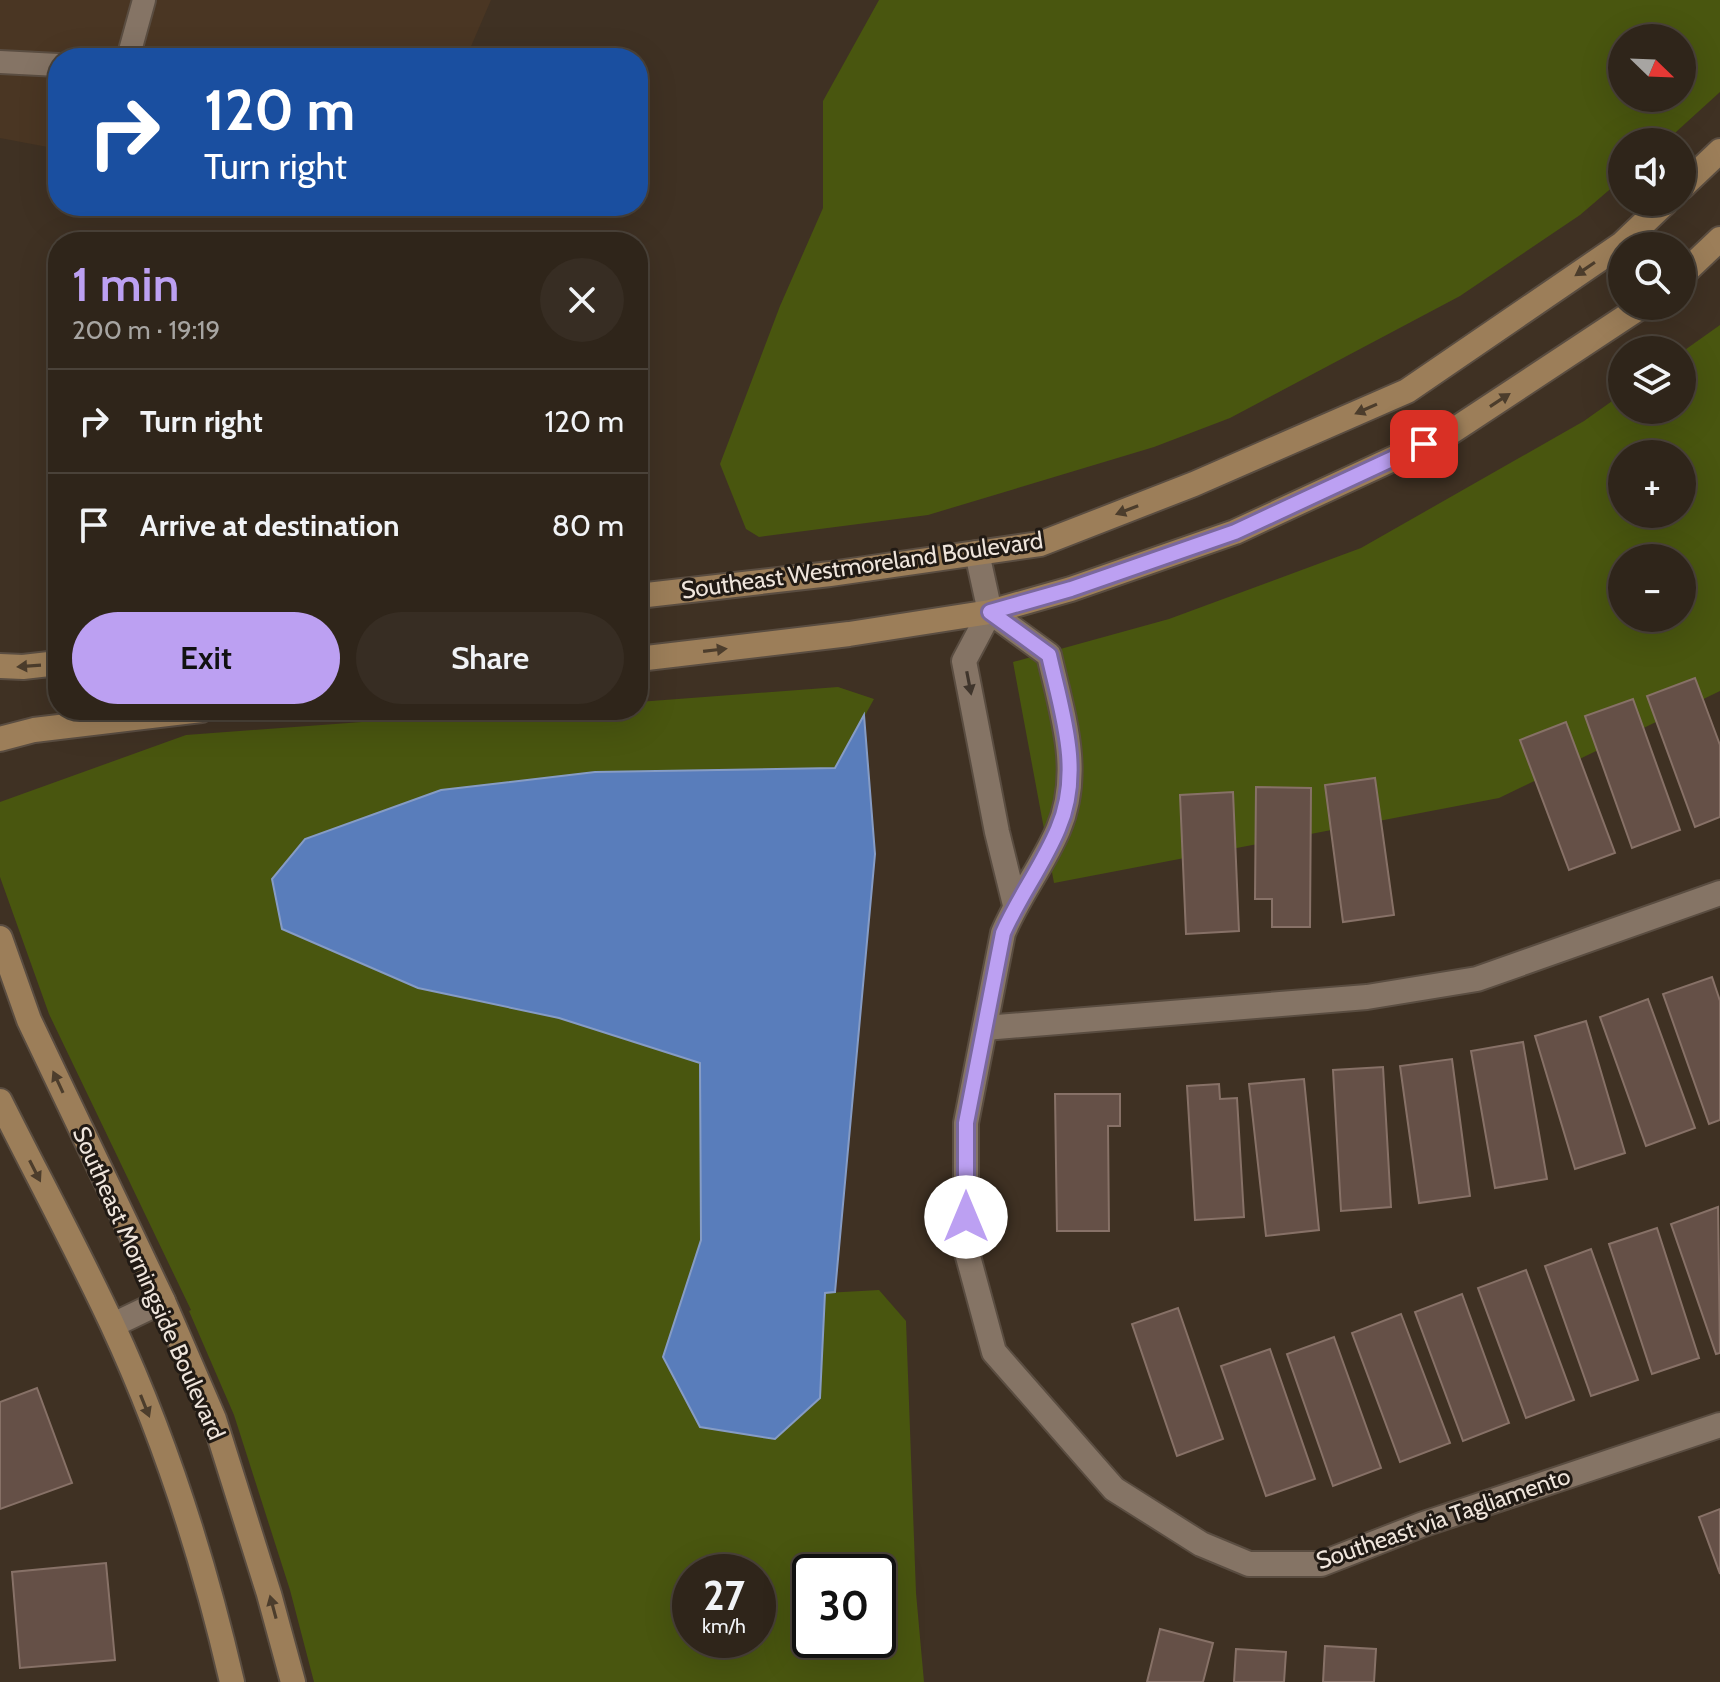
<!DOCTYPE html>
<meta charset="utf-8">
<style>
:root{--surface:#2f251a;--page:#372d23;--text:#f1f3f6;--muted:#a7a5a2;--line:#4a4239;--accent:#bca0f2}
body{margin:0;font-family:Cabin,sans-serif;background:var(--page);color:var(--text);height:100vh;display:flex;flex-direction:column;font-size:30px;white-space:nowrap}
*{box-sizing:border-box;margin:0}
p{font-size:26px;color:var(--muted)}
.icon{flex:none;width:44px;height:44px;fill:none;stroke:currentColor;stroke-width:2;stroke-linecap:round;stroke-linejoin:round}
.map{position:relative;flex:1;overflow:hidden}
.panel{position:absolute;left:48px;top:232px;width:600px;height:488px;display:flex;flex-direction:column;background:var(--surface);border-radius:32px;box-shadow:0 8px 32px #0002,0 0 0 2px var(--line)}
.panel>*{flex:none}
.guide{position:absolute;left:48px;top:48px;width:600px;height:168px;border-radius:32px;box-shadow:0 8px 32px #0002,0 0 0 2px var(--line);background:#1a4fa0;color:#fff;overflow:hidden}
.needle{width:52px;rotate:113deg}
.fabs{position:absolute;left:1608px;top:24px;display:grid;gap:16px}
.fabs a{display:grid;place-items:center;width:88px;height:88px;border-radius:50%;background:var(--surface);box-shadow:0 8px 32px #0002,0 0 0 2px var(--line);font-size:40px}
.speed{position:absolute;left:672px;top:1554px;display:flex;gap:16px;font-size:40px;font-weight:700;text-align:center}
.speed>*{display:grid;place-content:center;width:104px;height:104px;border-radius:50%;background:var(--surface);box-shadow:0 8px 32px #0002,0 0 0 2px var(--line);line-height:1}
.speed small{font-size:20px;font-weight:400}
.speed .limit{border:4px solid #111;border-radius:12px;background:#fff;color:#111}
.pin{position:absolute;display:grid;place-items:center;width:68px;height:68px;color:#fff;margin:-34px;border-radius:16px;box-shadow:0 4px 12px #0006}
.me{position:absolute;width:88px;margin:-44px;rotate:0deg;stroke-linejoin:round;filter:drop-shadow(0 0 6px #0008)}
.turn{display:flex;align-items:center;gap:28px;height:168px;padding:0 24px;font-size:36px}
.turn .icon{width:104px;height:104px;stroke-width:2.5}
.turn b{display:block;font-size:56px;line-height:68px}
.round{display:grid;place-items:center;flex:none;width:84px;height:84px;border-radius:42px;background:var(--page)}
.head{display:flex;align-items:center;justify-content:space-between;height:136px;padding:0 24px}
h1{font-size:48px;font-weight:600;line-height:60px;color:var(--accent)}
.button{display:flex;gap:16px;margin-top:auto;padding:16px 24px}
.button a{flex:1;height:92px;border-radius:48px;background:var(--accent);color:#111;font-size:32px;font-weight:600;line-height:92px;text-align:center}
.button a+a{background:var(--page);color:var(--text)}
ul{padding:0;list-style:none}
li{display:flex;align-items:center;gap:24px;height:104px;padding:0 24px;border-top:2px solid var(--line)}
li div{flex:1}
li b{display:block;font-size:30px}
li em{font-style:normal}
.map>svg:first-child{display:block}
.built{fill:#4a3623}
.green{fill:#49560f;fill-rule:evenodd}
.water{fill:#597dbb;stroke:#869cc5;stroke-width:2}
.building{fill:#655047;stroke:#877167;stroke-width:2}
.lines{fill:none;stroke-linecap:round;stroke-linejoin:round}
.lane-casing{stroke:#5a4d41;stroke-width:26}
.street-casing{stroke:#5a4d41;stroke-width:28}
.secondary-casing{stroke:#5a4d41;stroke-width:28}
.lane{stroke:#857465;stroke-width:22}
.street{stroke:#857465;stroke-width:24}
.secondary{stroke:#9c7e59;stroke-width:24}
.oneway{fill:#4c3d2c}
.oneway2{fill:#3f352c}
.route-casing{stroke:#7a689d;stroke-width:20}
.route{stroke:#bca0f2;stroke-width:14}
.labels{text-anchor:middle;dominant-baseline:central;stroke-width:6;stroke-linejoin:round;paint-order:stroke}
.street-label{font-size:24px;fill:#efe5dc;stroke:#211a14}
</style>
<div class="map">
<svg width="1720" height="1682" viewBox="0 0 1720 1682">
<rect width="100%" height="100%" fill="#3f3123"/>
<path class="built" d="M0 0H491L466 58H58V149L0 138Z"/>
<g class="green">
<path d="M879 0H1720V92L1665 142H1622V179L1580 215 1460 296 1230 418 1154 447 928 515 759 537 746 529 720 464 780 306 823 208V101ZM1622 38H1682V98H1622Z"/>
<path d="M1720 325V691L1499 798 1054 883 1013 662 1169 619 1361 548 1584 421 1622 394V410H1682V352ZM1622 454H1682V514H1622ZM1622 558H1682V618H1622Z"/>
<path d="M838 687 874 699 836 768 595 772 282 929 418 988 559 1018 700 1063 701 1240 664 1357 820 1398 825 1293 879 1290 906 1321 916 1593 924 1682H314L290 1590 234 1415 189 1311 191 1310 49 1014 0 877V802L186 735 523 710H638V702ZM690 1572H758V1640H690ZM810 1572H878V1640H810Z"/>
</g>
<path class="water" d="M864 715 875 854 835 1292 825 1293 820 1398 775 1439 700 1427 663 1357 701 1240 700 1063 559 1018 418 988 282 929 272 879 305 839 441 790 595 772 835 768Z"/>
<g class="building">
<path d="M1695 678 1720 745V817L1695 827 1647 696Z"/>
<path d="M1633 699 1680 830 1632 848 1585 716Z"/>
<path d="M1566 722 1615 853 1569 870 1520 740Z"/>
<path d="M1375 778 1394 915 1343 922 1325 785Z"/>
<path d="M1256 787 1311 788 1310 927H1272V899H1255Z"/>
<path d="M1233 792 1239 931 1186 934 1180 795Z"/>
<path d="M1712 977 1720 1001V1120L1709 1124 1663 994Z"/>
<path d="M1648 999 1695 1128 1646 1146 1600 1017Z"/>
<path d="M1586 1021 1625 1153 1575 1169 1535 1036Z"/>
<path d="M1523 1042 1547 1179 1495 1188 1471 1051Z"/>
<path d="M1452 1059 1470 1196 1419 1203 1400 1066Z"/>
<path d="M1383 1067 1391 1207 1341 1211 1333 1070Z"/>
<path d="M1304 1079 1319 1230 1266 1236 1249 1084Z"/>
<path d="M1219 1084 1220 1099 1237 1098 1244 1217 1195 1220 1187 1086Z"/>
<path d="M1055 1094H1120V1126H1108L1109 1231H1057Z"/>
<path d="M1718 1207 1720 1353 1716 1354 1671 1224Z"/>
<path d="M1657 1228 1699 1358 1652 1374 1609 1244Z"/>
<path d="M1591 1249 1638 1380 1591 1396 1545 1266Z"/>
<path d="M1526 1270 1574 1400 1526 1418 1478 1288Z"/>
<path d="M1462 1294 1509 1423 1463 1441 1415 1312Z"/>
<path d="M1178 1308 1223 1439 1177 1456 1132 1324Z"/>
<path d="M1401 1314 1450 1443 1400 1462 1352 1333Z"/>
<path d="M1334 1337 1381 1468 1333 1486 1287 1354Z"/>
<path d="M1270 1349 1315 1479 1266 1496 1221 1366Z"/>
<path d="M37 1388 72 1483 0 1509V1402Z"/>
<path d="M1720 1509V1574L1699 1517Z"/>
<path d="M106 1563 115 1660 20 1668 12 1572Z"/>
<path d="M1160 1629 1213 1643 1203 1682H1147Z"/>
<path d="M1325 1646 1376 1649 1374 1682H1323Z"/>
<path d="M1236 1649 1286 1652 1284 1682H1234Z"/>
</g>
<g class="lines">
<defs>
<g id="lane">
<path d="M128 58 144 0"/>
<path d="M0 62 58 65"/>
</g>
<g id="street">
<path d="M977 553 990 612 964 661 997 832 1015 905"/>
<path d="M990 612 1049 655C1062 713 1083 772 1058 830 1043 865 1018 897 1003 933L966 1123V1249L994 1352 1114 1489 1201 1544 1249 1564H1321L1421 1525 1720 1425"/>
<path d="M985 1028 1367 997 1477 979 1720 893"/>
<path d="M113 1325 163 1301"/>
</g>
<g id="secondary">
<path d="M1682 187 1720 151"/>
<path d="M1682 275 1720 239"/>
<path d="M638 596 830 574 1040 544 1194 484 1407 391 1622 244 1666 202"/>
<path d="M638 659 849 634 990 612 1071 589 1235 532 1451 432 1642 306"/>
<path d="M0 666 23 667 58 663"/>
<path d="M0 739 34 730 201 710"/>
<path d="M0 938 29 1020 163 1301 214 1419 269 1594 293 1682"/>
<path d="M0 1101C37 1175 77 1249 112 1324 165 1438 204 1561 232 1682"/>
</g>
</defs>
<use href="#lane" class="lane-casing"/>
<use href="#street" class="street-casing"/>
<use href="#secondary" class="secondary-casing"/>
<use href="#lane" class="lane"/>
<use href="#street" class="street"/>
<use href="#secondary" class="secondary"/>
</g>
<defs><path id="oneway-solid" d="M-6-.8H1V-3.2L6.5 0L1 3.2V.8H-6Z" transform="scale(2)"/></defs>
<g class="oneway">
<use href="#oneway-solid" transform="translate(1585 269) rotate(146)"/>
<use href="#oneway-solid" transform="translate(1500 400) rotate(-33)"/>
<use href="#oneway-solid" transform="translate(1366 409) rotate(156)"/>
<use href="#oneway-solid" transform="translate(1127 510) rotate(159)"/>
<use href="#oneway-solid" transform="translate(715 650) rotate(-7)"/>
<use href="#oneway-solid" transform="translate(29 666) rotate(176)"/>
<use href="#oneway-solid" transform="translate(58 1082) rotate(-115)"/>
<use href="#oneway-solid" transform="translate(35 1171) rotate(63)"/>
<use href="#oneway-solid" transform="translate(145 1406) rotate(68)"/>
<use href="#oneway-solid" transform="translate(273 1607) rotate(-105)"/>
</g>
<use class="oneway2" href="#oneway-solid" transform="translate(969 683) rotate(79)"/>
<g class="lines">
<defs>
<path id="route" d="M966 1217V1123L1003 933C1019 897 1043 865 1058 829 1083 772 1062 713 1049 655L990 612 1071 589 1235 532 1424 444"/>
</defs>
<use href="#route" class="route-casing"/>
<use href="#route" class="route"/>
</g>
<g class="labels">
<g class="street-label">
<text transform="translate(862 565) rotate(-8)">Southeast Westmoreland Boulevard</text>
<text transform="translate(149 1283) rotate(66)">Southeast Morningside Boulevard</text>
<text transform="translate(1443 1518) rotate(-19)">Southeast via Tagliamento</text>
</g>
</g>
</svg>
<div class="fabs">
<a><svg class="needle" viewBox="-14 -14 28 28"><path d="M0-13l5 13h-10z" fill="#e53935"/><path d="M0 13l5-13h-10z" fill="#a7a5a2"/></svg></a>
<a><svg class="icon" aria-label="sound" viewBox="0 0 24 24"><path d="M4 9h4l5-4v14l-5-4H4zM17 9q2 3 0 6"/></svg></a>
<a><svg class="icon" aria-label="search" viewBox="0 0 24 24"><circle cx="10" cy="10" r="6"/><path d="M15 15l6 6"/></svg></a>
<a><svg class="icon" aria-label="layers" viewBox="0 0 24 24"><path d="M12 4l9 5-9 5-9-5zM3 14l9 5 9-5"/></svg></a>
<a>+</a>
<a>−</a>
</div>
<div class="speed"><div>27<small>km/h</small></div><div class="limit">30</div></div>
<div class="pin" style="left:1424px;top:444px;background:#d93025"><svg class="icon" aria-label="arrive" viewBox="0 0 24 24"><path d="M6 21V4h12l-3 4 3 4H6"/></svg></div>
<svg class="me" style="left:966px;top:1217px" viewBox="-20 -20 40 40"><circle r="19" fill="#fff"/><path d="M0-13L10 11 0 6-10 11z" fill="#bca0f2"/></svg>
<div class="guide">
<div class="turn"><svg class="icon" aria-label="right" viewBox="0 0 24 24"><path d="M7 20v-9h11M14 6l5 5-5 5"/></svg><div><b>120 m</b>Turn right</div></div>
</div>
<section class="panel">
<div class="head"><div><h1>1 min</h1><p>200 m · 19:19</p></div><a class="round"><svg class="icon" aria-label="close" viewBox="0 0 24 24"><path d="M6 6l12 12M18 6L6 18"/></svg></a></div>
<ul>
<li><svg class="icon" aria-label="right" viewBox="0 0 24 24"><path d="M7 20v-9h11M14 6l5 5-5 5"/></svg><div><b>Turn right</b></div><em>120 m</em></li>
<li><svg class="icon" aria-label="arrive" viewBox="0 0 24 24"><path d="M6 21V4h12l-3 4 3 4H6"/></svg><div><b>Arrive at destination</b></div><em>80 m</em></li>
</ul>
<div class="button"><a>Exit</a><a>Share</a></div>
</section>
</div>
